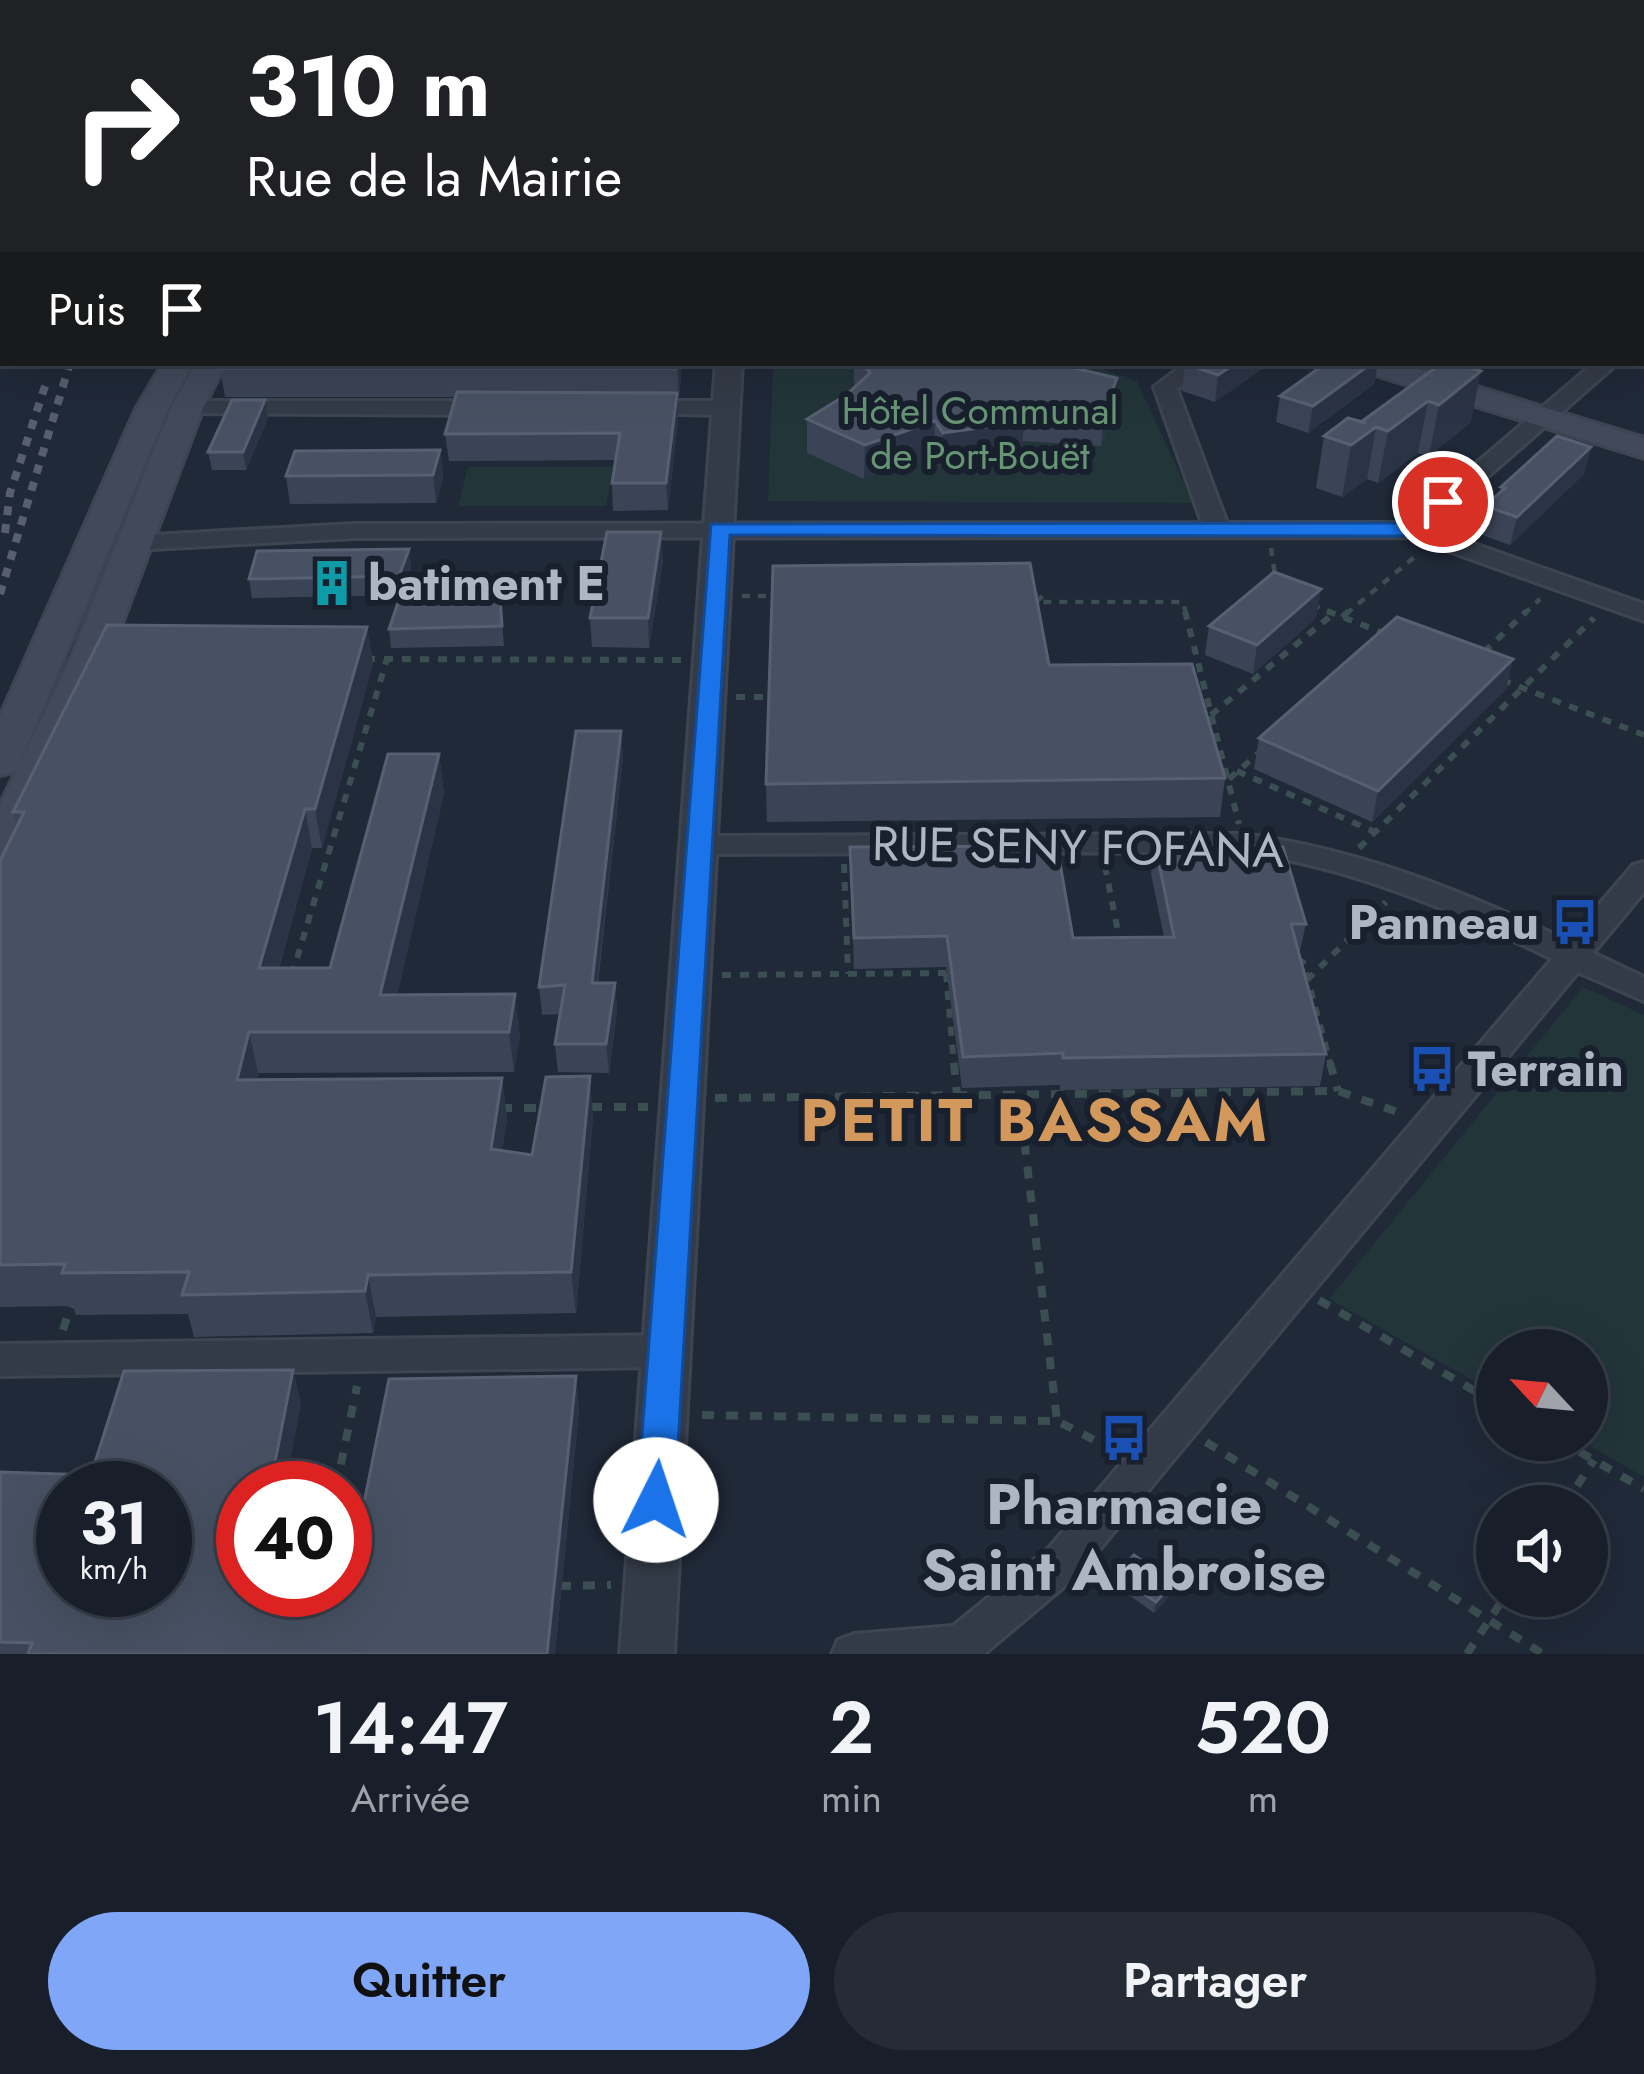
<!DOCTYPE html>
<html lang="fr">
<meta charset="utf-8">
<style>
:root{--surface:#181f2a;--page:#252c36;--text:#f1f3f6;--muted:#9fa2a8;--line:#363d47;--accent:#80a6f8}
body{margin:0;font-family:Jost,sans-serif;background:var(--page);color:var(--text);height:100vh;display:flex;flex-direction:column;font-size:45px;white-space:nowrap}
*{box-sizing:border-box;margin:0}
p{font-size:39px;color:var(--muted)}
.icon{flex:none;width:66px;height:66px;fill:none;stroke:currentColor;stroke-width:2;stroke-linecap:round;stroke-linejoin:round}
.map{position:relative;height:1654px;overflow:hidden}
.drawer{display:flex;flex-direction:column;background:var(--surface);flex:1}
.drawer>*{flex:none}
.hud{position:absolute;left:0px;top:0px;width:1644px;height:366px;box-shadow:0 12px 48px #0002,0 0 0 3px var(--line);background:#202124;color:#fff;overflow:hidden}
.needle{width:78px;rotate:296deg}
.buttons{position:absolute;left:1476px;top:1329px;display:grid;gap:24px}
.buttons a{display:grid;place-items:center;width:132px;height:132px;border-radius:50%;background:var(--surface);box-shadow:0 12px 48px #0002,0 0 0 3px var(--line);font-size:60px}
.speed{position:absolute;left:36px;top:1461px;display:flex;gap:24px;font-size:60px;font-weight:700;text-align:center}
.speed>*{display:grid;place-content:center;width:156px;height:156px;border-radius:50%;background:var(--surface);box-shadow:0 12px 48px #0002,0 0 0 3px var(--line);line-height:1}
.speed small{font-size:30px;font-weight:400}
.speed .limit{border:18px solid #d22;background:#fff;color:#111}
.pin{position:absolute;display:grid;place-items:center;width:102px;height:102px;color:#fff;margin:-51px;border:6px solid #fff;border-radius:50%;box-shadow:0 3px 12px #0007}
.me{position:absolute;width:132px;margin:-66px;rotate:4deg;stroke-linejoin:round;filter:drop-shadow(0 0 9px #0008)}
.turn{display:flex;align-items:center;gap:42px;height:252px;padding:0 48px;font-size:54px}
.turn .icon{width:156px;height:156px;stroke-width:2.5}
.turn b{display:block;font-size:84px;line-height:102px}
.then{display:flex;align-items:center;height:114px;padding:0 48px;background:#0003;gap:24px;font-size:45px}
.eta{display:flex;justify-content:space-evenly;align-items:center;height:204px;text-align:center}
.eta b{font-size:72px;font-weight:600;line-height:84px}
.action{display:flex;gap:24px;margin-top:auto;padding:24px 48px}
.action a{flex:1;height:138px;border-radius:72px;background:var(--accent);color:#111;font-size:48px;font-weight:600;line-height:138px;text-align:center}
.action a+a{background:var(--page);color:var(--text)}
.map>svg:first-child{display:block}
.green{fill:#223539}
.lines{fill:none;stroke-linecap:round;stroke-linejoin:round}
.minor-casing{stroke:#3d4452;stroke-width:6}
.tertiary-casing{stroke:#3d4452;stroke-width:6}
.secondary-casing{stroke:#3d4452;stroke-width:6}
.path-far3{stroke:#3b4e51;stroke-width:3;stroke-dasharray:6 6;stroke-linecap:butt}
.path-far2{stroke:#3b4e51;stroke-width:4.5;stroke-dasharray:8 8;stroke-linecap:butt}
.path-far1{stroke:#3b4e51;stroke-width:6;stroke-dasharray:9 9;stroke-linecap:butt}
.path{stroke:#3b4e51;stroke-width:8;stroke-dasharray:12 12;stroke-linecap:butt}
.minor{fill:#343b48;fill-rule:evenodd}
.tertiary{fill:#343b48;fill-rule:evenodd}
.secondary{fill:#42495b;fill-rule:evenodd}
.rail-far1{stroke:#565e6f;stroke-width:6;stroke-dasharray:8 8;stroke-linecap:butt}
.rail{stroke:#565e6f;stroke-width:8;stroke-dasharray:9 9;stroke-linecap:butt}
.wall{fill:#3b4457}
.shaded-wall{fill:#2b3446}
.building{fill:#475163;stroke:#576072;stroke-width:3;fill-rule:evenodd}
.route{fill:#1a73e8;stroke:#114b97;stroke-width:3}
.labels{text-anchor:middle;dominant-baseline:central;stroke-width:12;stroke-linejoin:round;paint-order:stroke}
.far-park-label{font-size:39px;fill:#669574;stroke:#19202d}
.poi-label{font-size:48px;font-weight:bold;fill:#aeb5c5;stroke:#19202d;text-anchor:start}
.street-label{font-size:48px;fill:#aeb5c5;stroke:#19202d}
.near-poi-label{font-size:57px;font-weight:bold;fill:#aeb5c5;stroke:#19202d}
.district-label{font-size:60px;font-weight:bold;letter-spacing:3px;fill:#d3985b;stroke:#19202d}
</style>
<div class="map">
<svg width="1644" height="1654" viewBox="0 0 1644 1654">
<rect width="100%" height="100%" fill="#202938"/>
<g class="green">
<path d="M773 363H1084L1137 381 1193 503 768 501Z"/>
<path d="M468 467H613L606 506H458Z"/>
<path d="M1583 987 1644 1015V1477L1579 1440H1587V1350H1497V1394L1329 1299Z"/>
</g>
<g class="lines">
<defs>
<g id="minor">
<path d="M1437 0H1465L1467 3H1439Z"/>
<path d="M1603 0H1621L1601 3Z"/>
<path d="M1641 37 1644 38V48L1641 47Z"/>
<path d="M1644 63V74L1641 75V64Z"/>
<rect x="1641" y="205" width="3" height="12"/>
<path d="M1186 363H1212L1177 389 1227 523H1406L1594 363H1618L1429 528 1644 604V621L1409 537 354 538 134 550 122 543 134 536 354 524 1202 523 1154 387Z"/>
<path d="M187 401H492L503 408 492 415 179 413V403Z"/>
<path d="M636 401H726L737 408 726 415 628 413 625 408Z"/>
<path d="M1243 834C1359 849 1463 891 1568 941L1633 865 1644 862V892L1593 953 1644 977V1001L1578 972 1079 1574 984 1654H832L838 1640 854 1634 953 1626 1049 1548 1552 959C1452 910 1354 868 1243 852L699 854 684 845 699 836Z"/>
<path d="M666 1335 680 1340 686 1351 680 1362 666 1367 0 1376V1344Z"/>
</g>
<path id="tertiary" d="M716 363H742L674 1654H620Z"/>
<g id="secondary">
<path d="M187 0H217L219 3H189Z"/>
<path d="M163 363H193L168 409 20 763 14 772 0 775V717L136 409Z"/>
<path d="M196 363H226L203 408 109 658 21 849 15 858 0 862V805L71 658 171 408Z"/>
<path d="M1352 363H1399L1644 438V458L1356 369Z"/>
</g>
</defs>
<use href="#minor" class="minor-casing"/>
<use href="#tertiary" class="tertiary-casing"/>
<use href="#secondary" class="secondary-casing"/>
<g class="path-far3">
<path d="M1243 0 1256 3"/>
<path d="M679 3H690"/>
<path d="M706 3 714 0"/>
<path d="M756 3 764 0"/>
<path d="M913 3 920 0"/>
<path d="M1202 3 1208 0"/>
<path d="M1286 3 1292 0"/>
<path d="M1487 3 1493 0"/>
</g>
<g class="path-far2">
<path d="M1271 548 1275 575"/>
<path d="M1030 595H1044L1036 602H1183L1186 614"/>
<path d="M742 596H777"/>
<path d="M1312 605 1335 614"/>
<path d="M1346 614 1418 554"/>
<path d="M1524 614 1540 599"/>
</g>
<g class="path-far1">
<path d="M1185 611 1239 824"/>
<path d="M1327 611 1383 633"/>
<path d="M1342 617 1349 611"/>
<path d="M1484 652 1527 611"/>
<path d="M366 659 683 660"/>
<path d="M1502 680 1644 735"/>
<path d="M736 697H776"/>
<path d="M1211 715 1333 614"/>
<path d="M1237 771 1375 832"/>
<path d="M1229 779 1262 750"/>
<path d="M1359 848 1594 618"/>
<path d="M844 864 848 974"/>
<path d="M1105 866 1120 942"/>
<path d="M1296 962H1303L1331 1066"/>
<path d="M946 973 954 1066"/>
<path d="M292 975 387 659"/>
<path d="M722 975 946 973"/>
<path d="M1307 980 1386 902"/>
</g>
<g class="path">
<path d="M954 1063 957 1095"/>
<path d="M1330 1063 1338 1091"/>
<path d="M1019 1095 1057 1421"/>
<path d="M715 1098 1338 1091 1406 1115"/>
<path d="M590 1107H648"/>
<path d="M500 1108H546"/>
<path d="M1319 1300 1497 1404"/>
<path d="M63 1330 72 1302"/>
<path d="M702 1415 1057 1421 1114 1450"/>
<path d="M1559 1440 1644 1489"/>
<path d="M1206 1442 1543 1654"/>
<path d="M336 1488 357 1386"/>
<path d="M1564 1506 1594 1460"/>
<path d="M559 1586 611 1585"/>
<path d="M1467 1654 1505 1596"/>
</g>
<use href="#minor" class="minor"/>
<use href="#tertiary" class="tertiary"/>
<use href="#secondary" class="secondary"/>
<path class="rail-far1" d="M85 0 89 3"/>
<g class="rail">
<path d="M5 533 10 493 46 383"/>
<path d="M0 594 70 363"/>
</g>
</g>
<g class="wall">
<path d="M377 0H442L433 3H388Z"/>
<path d="M1641 136 1644 137V199L1641 198Z"/>
<path d="M223 363H682L679 397H677L678 419 668 510 613 511 612 483 616 460 449 461 445 434 455 397H225L220 368Z"/>
<path d="M854 363H1053L1114 411 1101 446 1023 441 1022 455 941 467 934 454 864 479 807 453V419L846 395 856 386 854 382Z"/>
<path d="M1187 363H1270L1215 402 1182 391 1185 364Z"/>
<path d="M1326 363H1378L1374 384 1308 433 1276 422 1280 396Z"/>
<path d="M1442 363 1471 422 1429 456 1418 453 1378 483 1367 479 1342 497 1316 488 1324 436 1361 422Z"/>
<path d="M268 418 246 470H212L208 452Z"/>
<path d="M1591 447 1584 474 1510 545 1479 534 1485 506 1500 493 1501 487Z"/>
<path d="M440 450 443 477 436 503 290 504 286 476Z"/>
<path d="M409 549 411 568 402 595 252 598 249 579Z"/>
<path d="M663 561 649 648 592 647 590 618Z"/>
<path d="M500 596 504 646 391 648 389 629Z"/>
<path d="M1316 618 1253 674 1205 655 1209 626Z"/>
<path d="M367 627 373 664 322 848H312L279 968H330L439 754 444 793 397 995 520 1035 514 1072 258 1073 257 1080 502 1078 507 1119 502 1150 532 1155 593 1117 576 1313 376 1317 373 1333 194 1337 188 1314 76 1315 73 1306 0 1307V861L17 825 13 812Z"/>
<path d="M1513 659 1506 689 1372 822 1254 769 1259 738Z"/>
<path d="M1049 665 1225 778 1220 817 767 822 766 784Z"/>
<path d="M621 731 623 758 598 983H615L617 1011 609 1073 558 1072 555 1044 560 1014 542 1015 539 987Z"/>
<path d="M1155 844 1306 924 1299 955 1326 1054 1320 1086 1060 1090V1085L962 1088 946 967 854 969 850 847 1073 938 1164 937 1151 874Z"/>
<path d="M576 1376 579 1410 555 1654H0V1472L91 1475 301 1403 285 1488H243V1590L352 1562Z"/>
<path d="M1116 1574 1173 1583 1171 1594 1154 1613 1115 1585Z"/>
</g>
<g class="shaded-wall">
<path d="M411 0H442L433 3H411Z"/>
<path d="M616 0H680L671 3H607Z"/>
<path d="M1158 0H1202L1196 3H1152Z"/>
<path d="M1417 0H1439L1438 3H1412Z"/>
<path d="M678 363H682L679 397 677 368Z"/>
<path d="M1236 363H1270L1215 402 1218 375Z"/>
<path d="M1372 363H1378L1374 384 1308 433 1313 406Z"/>
<path d="M1481 371 1471 422 1429 456 1439 405Z"/>
<path d="M1117 378 1114 411 1101 446 1104 412Z"/>
<path d="M677 393 678 419 668 510 666 483Z"/>
<path d="M265 400 268 418 246 470 243 452Z"/>
<path d="M1428 401 1418 453 1378 483 1388 431Z"/>
<path d="M935 421 934 454 864 479 865 445Z"/>
<path d="M1024 422 1022 455 941 467 943 433Z"/>
<path d="M1376 427 1367 479 1342 497 1351 445Z"/>
<path d="M1591 447 1584 474 1510 545 1517 517Z"/>
<path d="M440 450 443 477 436 503 433 475Z"/>
<path d="M661 532 663 561 649 648 648 618Z"/>
<path d="M409 549 411 568 402 595 399 576Z"/>
<path d="M1321 589 1316 618 1253 674 1257 645Z"/>
<path d="M367 627 373 664 322 848 315 809Z"/>
<path d="M1513 659 1506 689 1372 822 1378 791Z"/>
<path d="M621 731 623 758 594 1011 592 983Z"/>
<path d="M439 754 444 793 387 1036 380 995Z"/>
<path d="M305 809 312 848 267 1009 259 968Z"/>
<path d="M615 983 617 1011 609 1073 606 1044Z"/>
<path d="M515 994 520 1035 514 1072 509 1032Z"/>
<path d="M249 1032 258 1073 247 1121 237 1080Z"/>
<path d="M590 1076 593 1117 576 1313 571 1272Z"/>
<path d="M502 1078 507 1119 496 1190 491 1149Z"/>
<path d="M368 1275 376 1317 373 1333 365 1291Z"/>
<path d="M293 1370 301 1403 285 1488H270Z"/>
<path d="M576 1376 579 1410 555 1654H547Z"/>
<path d="M1173 1583 1171 1594 1154 1613 1156 1602Z"/>
</g>
<g class="building">
<path d="M536 0H616L607 3H527Z"/>
<path d="M768 0H851L863 3H760Z"/>
<path d="M1062 0H1158L1152 3H1055Z"/>
<path d="M1309 0H1417L1412 3H1303Z"/>
<path d="M1641 136 1644 137V156L1642 155 1641 166Z"/>
<path d="M223 363H678L677 368H220Z"/>
<path d="M863 363H1053L1117 378 1104 412 1013 407 1024 422 943 433 935 421 865 445 807 419 846 395 870 373Z"/>
<path d="M1187 363H1236L1218 375 1185 364Z"/>
<path d="M1326 363H1372L1313 406 1280 396Z"/>
<path d="M1442 363H1455L1481 371 1439 405 1428 401 1388 431 1376 427 1351 445 1324 436 1348 418 1366 423 1361 422Z"/>
<path d="M457 392 677 393 666 483H612L620 433 445 434Z"/>
<path d="M232 400H265L243 452H208Z"/>
<path d="M1557 436 1591 447 1517 517 1485 506 1505 488 1501 487Z"/>
<path d="M440 450 433 475 286 476 295 451Z"/>
<path d="M607 532H661L648 618H590Z"/>
<path d="M409 549 399 576 249 579 257 551Z"/>
<path d="M1030 563 1049 665 1192 664 1225 778 766 784 773 566Z"/>
<path d="M1274 572 1321 589 1257 645 1209 626Z"/>
<path d="M500 596 502 626 389 629 400 597Z"/>
<path d="M1397 617 1513 659 1378 791 1259 738Z"/>
<path d="M107 625 367 627 315 809H305L259 968H330L388 754H439L380 995 515 994 509 1032H249L237 1080 502 1078 491 1149 532 1155 546 1077 590 1076 571 1272 368 1275 365 1291 182 1295 189 1272 62 1273 65 1264 0 1265V861L24 812H13Z"/>
<path d="M576 731H621L592 983H615L606 1044H555L565 985 539 987Z"/>
<path d="M1155 844 1283 847 1306 924H1291L1326 1054 1063 1058V1053L963 1057 947 936 854 938 850 847 1057 846 1073 938 1174 937Z"/>
<path d="M293 1370 270 1488H243V1590H345V1563L352 1562 389 1379 576 1376 547 1654H28L32 1643 0 1642V1472L91 1475 124 1371ZM63 1488H165V1590H63Z"/>
<path d="M1134 1555 1173 1583 1156 1602 1116 1574Z"/>
</g>
<path class="route" d="M1443 496 1451 498V507L1412 536 730 535 675 1500 670 1511 656 1516 643 1511 637 1500 711 524 1406 523Z"/>
<defs>
<symbol id="building-bare" viewBox="-9 -9 18 18"><path d="M-4-6H4V6H1V3H-1V6H-4ZM-2.5-4.3h1.7v1.8h-1.7ZM.8-4.3h1.7v1.8H.8ZM-2.5-1h1.7V.8h-1.7ZM.8-1h1.7V.8H.8Z" fill="#0f9aa8" stroke="#19202d" stroke-width="2.5" paint-order="stroke"/></symbol>
<symbol id="bus-bare" viewBox="-9 -9 18 18"><path d="M-5-6H5V4H4V6H2V4H-2V6H-4V4H-5ZM-3.5-4V0h7V-4ZM-3.5 1.2v1.5H-2V1.2ZM2 1.2v1.5H3.5V1.2Z" fill="#1a4fb4" stroke="#19202d" stroke-width="2.5" paint-order="stroke"/></symbol>
</defs>
<g fill-rule="evenodd">
<use href="#building-bare" x="299" y="550" width="66" height="66"/>
<use href="#bus-bare" x="1542" y="889" width="66" height="66"/>
<use href="#bus-bare" x="1399" y="1036" width="66" height="66"/>
<use href="#bus-bare" x="1091" y="1405" width="66" height="66"/>
</g>
<g class="labels">
<g class="far-park-label">
<text x="980" y="410">Hôtel Communal<tspan x="980" dy="45">de Port-Bouët</tspan></text>
</g>
<g class="poi-label">
<text x="368" y="583">batiment E</text>
<text x="1539" y="922" text-anchor="end">Panneau</text>
<text x="1468" y="1069">Terrain</text>
</g>
<g class="street-label">
<text transform="translate(1078 847) rotate(1)">RUE SENY FOFANA</text>
</g>
<g class="near-poi-label">
<text x="1124" y="1504">Pharmacie<tspan x="1124" dy="66">Saint Ambroise</tspan></text>
</g>
<g class="district-label">
<text x="1035" y="1120">PETIT BASSAM</text>
</g>
</g>
</svg>
<div class="buttons">
<a><svg class="needle" viewBox="-14 -14 28 28"><path d="M0-13l5 13h-10z" fill="#e53935"/><path d="M0 13l5-13h-10z" fill="#9fa2a8"/></svg></a>
<a><svg class="icon" aria-label="sound" viewBox="0 0 24 24"><path d="M4 9h4l5-4v14l-5-4H4zM17 9q2 3 0 6"/></svg></a>
</div>
<div class="speed"><div>31<small>km/h</small></div><div class="limit">40</div></div>
<div class="pin" style="left:1443px;top:502px;background:#d93025"><svg class="icon" aria-label="arrive" viewBox="0 0 24 24"><path d="M6 21V4h12l-3 4 3 4H6"/></svg></div>
<svg class="me" style="left:656px;top:1500px" viewBox="-20 -20 40 40"><circle r="19" fill="#fff"/><path d="M0-13L10 11 0 6-10 11z" fill="#1a73e8"/></svg>
<div class="hud">
<div class="turn"><svg class="icon" aria-label="right" viewBox="0 0 24 24"><path d="M7 20v-9h11M14 6l5 5-5 5"/></svg><div><b>310 m</b>Rue de la Mairie</div></div>
<div class="then">Puis<svg class="icon" aria-label="arrive" viewBox="0 0 24 24"><path d="M6 21V4h12l-3 4 3 4H6"/></svg></div>
</div>
</div>
<section class="drawer">
<div class="eta">
<div><b>14:47</b><p>Arrivée</p></div>
<div><b>2</b><p>min</p></div>
<div><b>520</b><p>m</p></div>
</div>
<div class="action"><a>Quitter</a><a>Partager</a></div>
</section>
